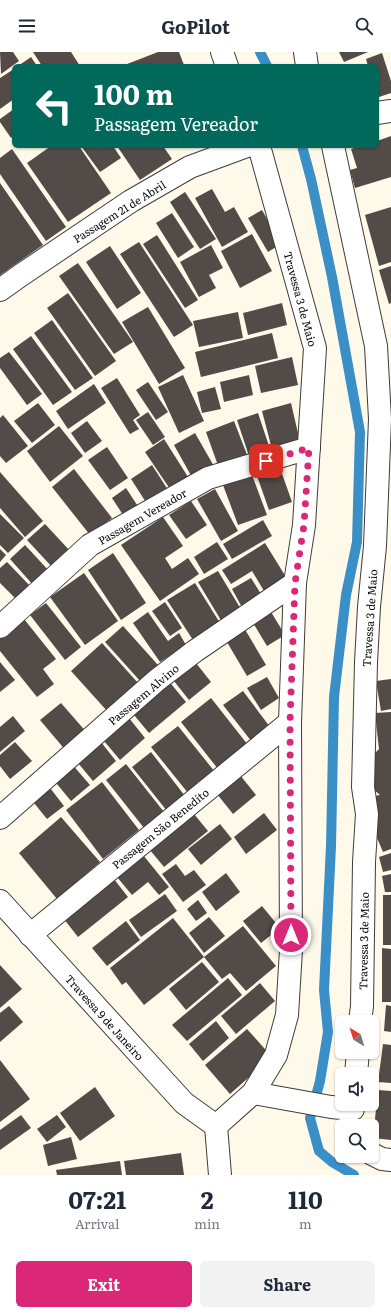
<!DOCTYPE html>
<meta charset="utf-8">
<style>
:root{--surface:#fff;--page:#f2f2f3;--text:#1f2937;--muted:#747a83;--accent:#db2777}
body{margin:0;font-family:Literata,serif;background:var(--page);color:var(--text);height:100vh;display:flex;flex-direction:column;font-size:15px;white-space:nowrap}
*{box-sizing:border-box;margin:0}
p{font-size:13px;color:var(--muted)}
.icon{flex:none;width:22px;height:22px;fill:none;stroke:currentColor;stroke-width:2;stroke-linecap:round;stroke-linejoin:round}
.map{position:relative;height:1123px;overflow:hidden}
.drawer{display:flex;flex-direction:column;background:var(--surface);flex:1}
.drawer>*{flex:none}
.top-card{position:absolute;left:12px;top:12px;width:367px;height:84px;border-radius:6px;box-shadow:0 1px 3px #0004;background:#00695c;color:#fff;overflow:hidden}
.needle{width:26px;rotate:322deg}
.buttons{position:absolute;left:335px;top:963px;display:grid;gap:8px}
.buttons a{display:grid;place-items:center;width:44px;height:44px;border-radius:6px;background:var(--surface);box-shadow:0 1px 3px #0004;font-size:20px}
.pin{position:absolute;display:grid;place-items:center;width:34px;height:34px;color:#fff;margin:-17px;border-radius:8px;box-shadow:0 2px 6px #0006}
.me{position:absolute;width:44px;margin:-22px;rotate:0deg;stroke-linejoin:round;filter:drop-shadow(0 0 3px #0008)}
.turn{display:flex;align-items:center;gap:14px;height:84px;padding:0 16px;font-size:18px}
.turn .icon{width:52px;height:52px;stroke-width:2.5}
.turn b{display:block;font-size:28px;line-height:34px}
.eta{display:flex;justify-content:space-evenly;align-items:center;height:68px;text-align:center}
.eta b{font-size:24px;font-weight:700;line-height:28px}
.cta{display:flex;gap:8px;margin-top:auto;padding:8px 16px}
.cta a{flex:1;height:46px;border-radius:6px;background:var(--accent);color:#fff;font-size:16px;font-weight:700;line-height:46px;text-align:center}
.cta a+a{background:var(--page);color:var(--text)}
header{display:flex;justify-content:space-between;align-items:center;height:52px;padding:0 16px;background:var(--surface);font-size:18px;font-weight:700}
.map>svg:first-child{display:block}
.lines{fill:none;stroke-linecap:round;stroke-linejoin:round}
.stream{stroke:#3a8fc6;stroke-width:10}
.building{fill:#524b47}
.minor-casing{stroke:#3d3d3d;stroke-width:24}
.minor{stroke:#fff;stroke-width:22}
.route{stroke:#db2777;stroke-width:7;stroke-dasharray:0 12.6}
.labels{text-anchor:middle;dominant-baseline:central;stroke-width:4;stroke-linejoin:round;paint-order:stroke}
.street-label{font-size:11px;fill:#0a0a0a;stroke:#fff}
</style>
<header><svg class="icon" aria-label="menu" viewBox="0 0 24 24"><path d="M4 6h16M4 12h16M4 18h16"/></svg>GoPilot<svg class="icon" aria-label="search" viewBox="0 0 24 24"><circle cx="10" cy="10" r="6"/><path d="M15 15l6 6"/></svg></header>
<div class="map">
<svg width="391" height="1123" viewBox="0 0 391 1123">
<rect width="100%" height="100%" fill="#fef9e8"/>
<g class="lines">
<g class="stream">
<path d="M260 0 267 14"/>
<path d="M302 94 311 127 332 225 360 380 357 490 346 543 334 645 331 794 324 938 328 980 320 1029 310 1066 319 1099 332 1110 354 1123"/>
</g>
</g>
<g class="building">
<path d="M0 0H13L19 9 1 22Z"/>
<path d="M33 0H71L80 14H42Z"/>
<path d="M158 0H179L184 13 122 14Z"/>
<path d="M339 0H368L344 10Z"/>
<path d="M382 1 391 29V41L379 45 377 40V14H368L366 7Z"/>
<path d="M31 5 37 14H18Z"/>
<path d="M14 17V47L0 57V26Z"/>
<path d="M14 57V83L11 86 0 70V67Z"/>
<path d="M391 84V125L355 136 350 118 357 116 351 97 360 94H377V89Z"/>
<path d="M51 94H79L111 141 68 170 27 111Z"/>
<path d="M81 94H113L121 106 100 120Z"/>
<path d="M117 94H163L172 107 140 128Z"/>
<path d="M12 97 66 175 46 189 0 122V106Z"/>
<path d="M0 131 43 193 0 223Z"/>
<path d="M212 137 225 160 234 155 248 180 222 195 195 146Z"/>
<path d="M185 140 216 187 200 197 170 150Z"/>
<path d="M391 155V210L379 214 365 163Z"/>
<path d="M262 158 281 192 268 200 248 166Z"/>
<path d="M172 161 194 195 178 206 156 171Z"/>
<path d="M252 182 272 219 240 236 221 199Z"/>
<path d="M157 183 198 248 185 256 143 192Z"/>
<path d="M139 190 193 273 174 285 120 202Z"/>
<path d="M211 193 223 216 209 223 216 236 199 245 180 210Z"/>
<path d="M110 194 141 241 117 257 86 210Z"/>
<path d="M78 211 133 290 114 302 59 224Z"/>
<path d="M391 214V251L389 252 379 218Z"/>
<path d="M68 241 116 309 95 324 47 256Z"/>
<path d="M282 251 287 273 248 283 243 261Z"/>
<path d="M148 255 185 316 159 332 122 270Z"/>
<path d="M238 260 243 286 199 295 193 269Z"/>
<path d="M52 268 93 326 75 338 34 281Z"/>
<path d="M272 281 278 306 201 325 195 300Z"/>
<path d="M31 284 72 340 53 353 13 297Z"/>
<path d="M9 300 42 342 27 353 0 316V306Z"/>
<path d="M292 305 298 333 261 341 255 314Z"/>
<path d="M183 323 204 369 179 381 158 335Z"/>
<path d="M249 323 253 343 224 350 220 330Z"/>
<path d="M117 326 140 363 133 368 139 377 130 382 101 336Z"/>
<path d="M148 330 168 360 156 368 136 338Z"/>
<path d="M94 332 106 351 68 377 56 359Z"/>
<path d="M215 335 221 357 202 361 197 340Z"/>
<path d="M38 351 55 373 32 391 14 369Z"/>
<path d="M291 351 301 394 273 401 262 359Z"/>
<path d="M148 360 165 385 153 393 136 368Z"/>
<path d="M258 361 272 403 251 410 237 368Z"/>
<path d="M3 363 28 394 6 411 0 404V366Z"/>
<path d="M87 369 102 389 85 401 71 381Z"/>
<path d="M234 369 249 408 220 419 206 380Z"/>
<path d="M59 374 83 404 50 430 27 399Z"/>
<path d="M195 381 215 416 194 429 174 393Z"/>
<path d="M164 387 190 428 172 440 145 400Z"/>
<path d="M107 395 128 426 110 438 88 408Z"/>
<path d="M152 413 170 441 149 455 131 427Z"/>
<path d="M280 416 292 450 269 458 257 424Z"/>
<path d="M74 417 112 466 90 483 52 435Z"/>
<path d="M0 420 43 469 25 485 0 456Z"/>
<path d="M252 423 267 463 238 473 223 433Z"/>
<path d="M126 436 141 459 127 469 112 446Z"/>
<path d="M215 437 238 479 221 489 197 447Z"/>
<path d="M191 449 207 473 186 487 169 463Z"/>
<path d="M0 462 24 486 8 501 0 493Z"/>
<path d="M163 465 183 494 165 506 172 517 188 506 199 522 160 549 121 493Z"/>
<path d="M263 468 272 484 232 507 223 492Z"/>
<path d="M45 472 71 500 53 516 27 488Z"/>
<path d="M217 490 228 507 204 522 194 505Z"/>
<path d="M265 491 289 530 267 544 252 519 231 532 222 518Z"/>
<path d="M25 493 50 520 34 534 10 507Z"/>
<path d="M0 497 6 503 0 510Z"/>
<path d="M113 501 146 551 121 568 88 518Z"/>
<path d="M7 510 32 536 18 549 0 531V516Z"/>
<path d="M218 519 242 559 222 570 198 530Z"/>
<path d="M84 521 118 569 85 593 50 545Z"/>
<path d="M251 526 264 547 244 559 232 537Z"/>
<path d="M195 531 220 571 193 588 167 548Z"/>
<path d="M165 550 182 576 170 584 152 559Z"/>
<path d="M46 551 81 595 65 608 30 563Z"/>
<path d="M268 555 285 583 267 594 250 566Z"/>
<path d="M148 560 168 589 179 581 186 593 160 610 133 571Z"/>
<path d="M24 567 56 607 43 617 54 632 37 645 0 599V586Z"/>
<path d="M123 574 158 613 141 630 105 590Z"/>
<path d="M243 574 266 613 247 624 224 585Z"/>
<path d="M102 591 139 632 108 660 71 619Z"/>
<path d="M192 606 211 630 189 648 170 624Z"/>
<path d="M0 610 15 628 0 640Z"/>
<path d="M267 625 279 646 261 658 247 636Z"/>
<path d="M167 627 186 650 149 681 129 657Z"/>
<path d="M391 627V657L381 659 376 629Z"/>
<path d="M243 639 270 675 252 690 223 653Z"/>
<path d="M211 646 248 693 218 717 181 670Z"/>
<path d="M61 651 88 682 67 700 40 668Z"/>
<path d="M391 660V797L383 800 367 762 374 744 380 743 372 736V704L379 697 375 661Z"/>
<path d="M125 661 145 686 120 708 99 683Z"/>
<path d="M13 664 25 679 0 700V675Z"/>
<path d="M178 674 215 720 188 741 151 695Z"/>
<path d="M97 685 116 709 93 729 73 705Z"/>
<path d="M15 690 32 709 10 727 0 714V703Z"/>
<path d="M151 700 185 744 167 759 132 715Z"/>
<path d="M71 711 90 733 71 749 52 726Z"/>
<path d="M126 712 164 760 144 776 106 728Z"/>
<path d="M236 718 256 743 233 762 213 737Z"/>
<path d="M102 730 139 778 103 807 66 758Z"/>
<path d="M47 732 64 754 47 767 30 746Z"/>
<path d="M189 756 208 779 164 815 145 792Z"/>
<path d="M264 761 277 778 246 802 234 785Z"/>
<path d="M61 765 100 810 57 847 19 801Z"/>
<path d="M220 772 232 787 201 813 188 797Z"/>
<path d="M139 798 169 835 159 843 148 830 132 843 112 819Z"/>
<path d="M391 801V818L383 820 379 805Z"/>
<path d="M176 812 185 824 194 818 206 833 183 850 162 822Z"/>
<path d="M226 821 240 840 216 859 202 840Z"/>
<path d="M110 822 128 845 78 885 60 862Z"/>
<path d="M391 822V840H385L382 824Z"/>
<path d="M165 842 177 859 141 885 129 868Z"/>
<rect x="383" y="843" width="8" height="50"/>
<path d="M198 848 207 861 196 869 187 857Z"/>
<path d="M262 854 280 876 261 891 243 869Z"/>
<path d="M209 865 225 884 204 901 189 881Z"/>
<path d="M173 866 204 905 144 953 126 930 122 933 110 916Z"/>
<path d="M126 869 140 888 107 914 92 896Z"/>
<path d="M243 874 276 914 246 939 230 921 222 927 204 905Z"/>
<path d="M382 896 391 897V950H382Z"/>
<path d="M202 910 219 930 186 958 169 937Z"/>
<path d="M0 913 22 937 0 956Z"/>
<path d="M228 926 242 943 187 989 172 973Z"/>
<path d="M260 931 275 949 236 982 221 964Z"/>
<path d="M386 953 391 954V980L384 979Z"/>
<path d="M9 954 23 970 0 990V961Z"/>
<path d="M216 969 229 986 203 1009 189 992Z"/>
<path d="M247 977 272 1005 230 1042 205 1013Z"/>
<path d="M383 992 391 993V1031L378 1030Z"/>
<path d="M0 1008 30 1047 0 1070Z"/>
<path d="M95 1035 115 1064 80 1089 60 1061Z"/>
<path d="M378 1038 391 1039V1088L373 1086Z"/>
<path d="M21 1063 31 1076 0 1098V1078Z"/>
<path d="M57 1063 66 1075 47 1090 37 1077Z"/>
<path d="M71 1085 77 1107 48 1114 43 1093Z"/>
<path d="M181 1101 184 1123H126L124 1109Z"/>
<path d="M120 1109 122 1123H57L56 1118Z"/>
</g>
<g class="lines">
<defs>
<g id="minor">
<path d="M222 0 227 14"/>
<path d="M305 0 307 14"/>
<path d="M377 61 391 59"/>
<path d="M333 94 376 294 380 367 375 494 369 555 366 610 363 735 367 762 364 810 362 954 360 970"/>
<path d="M0 238 21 223 131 149 190 115 247 94"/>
<path d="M0 575 90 493 208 426 309 396"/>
<path d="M0 766 157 628 195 599 295 531"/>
<path d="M0 849 184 1051 216 1074"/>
<path d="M30 883 290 670"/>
<path d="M356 1022 358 1000"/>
<path d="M253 1041 331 1055 353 1057"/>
<path d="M216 1074 253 1041 276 1003 287 963 291 898 290 670 295 531 304 473 315 296 259 94"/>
<path d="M216 1074 220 1123"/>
<path d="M372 1102 382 1107 391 1108"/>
</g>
</defs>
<use href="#minor" class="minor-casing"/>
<use href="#minor" class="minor"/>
</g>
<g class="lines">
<path class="route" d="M266 409 309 396 304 473 295 531 290 670 291 883"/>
</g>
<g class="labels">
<g class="street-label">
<text transform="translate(119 159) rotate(-32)">Passagem 21 de Abril</text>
<text transform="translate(301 247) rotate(75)">Travessa 3 de Maio</text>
<text transform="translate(142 464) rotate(-30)">Passagem Vereador</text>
<text transform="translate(369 566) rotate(-86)">Travessa 3 de Maio</text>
<text transform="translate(143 642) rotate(-40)">Passagem Alvino</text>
<text transform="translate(160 776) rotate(-39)">Passagem São Benedito</text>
<text transform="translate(363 889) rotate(-89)">Travessa 3 de Maio</text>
<text transform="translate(105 965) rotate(48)">Travessa 9 de Janeiro</text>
</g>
</g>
</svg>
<div class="buttons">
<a><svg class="needle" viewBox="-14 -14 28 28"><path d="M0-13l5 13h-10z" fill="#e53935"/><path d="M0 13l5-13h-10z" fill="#747a83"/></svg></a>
<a><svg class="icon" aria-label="sound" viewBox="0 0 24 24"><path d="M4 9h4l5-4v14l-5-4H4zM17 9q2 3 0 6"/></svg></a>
<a><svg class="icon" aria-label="search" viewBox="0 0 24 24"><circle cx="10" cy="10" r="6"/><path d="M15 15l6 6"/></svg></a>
</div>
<div class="pin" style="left:266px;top:409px;background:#d93025"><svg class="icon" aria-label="arrive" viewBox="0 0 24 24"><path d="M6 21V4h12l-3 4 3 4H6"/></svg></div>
<svg class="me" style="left:291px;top:883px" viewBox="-20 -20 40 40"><circle r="17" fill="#db2777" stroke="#fff" stroke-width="3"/><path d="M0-11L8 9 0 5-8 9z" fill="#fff"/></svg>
<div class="top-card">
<div class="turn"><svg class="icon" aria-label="left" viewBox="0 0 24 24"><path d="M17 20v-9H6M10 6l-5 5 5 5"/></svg><div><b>100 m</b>Passagem Vereador</div></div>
</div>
</div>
<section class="drawer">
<div class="eta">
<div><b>07:21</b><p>Arrival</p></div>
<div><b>2</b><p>min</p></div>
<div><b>110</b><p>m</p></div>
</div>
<div class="cta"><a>Exit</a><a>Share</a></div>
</section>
